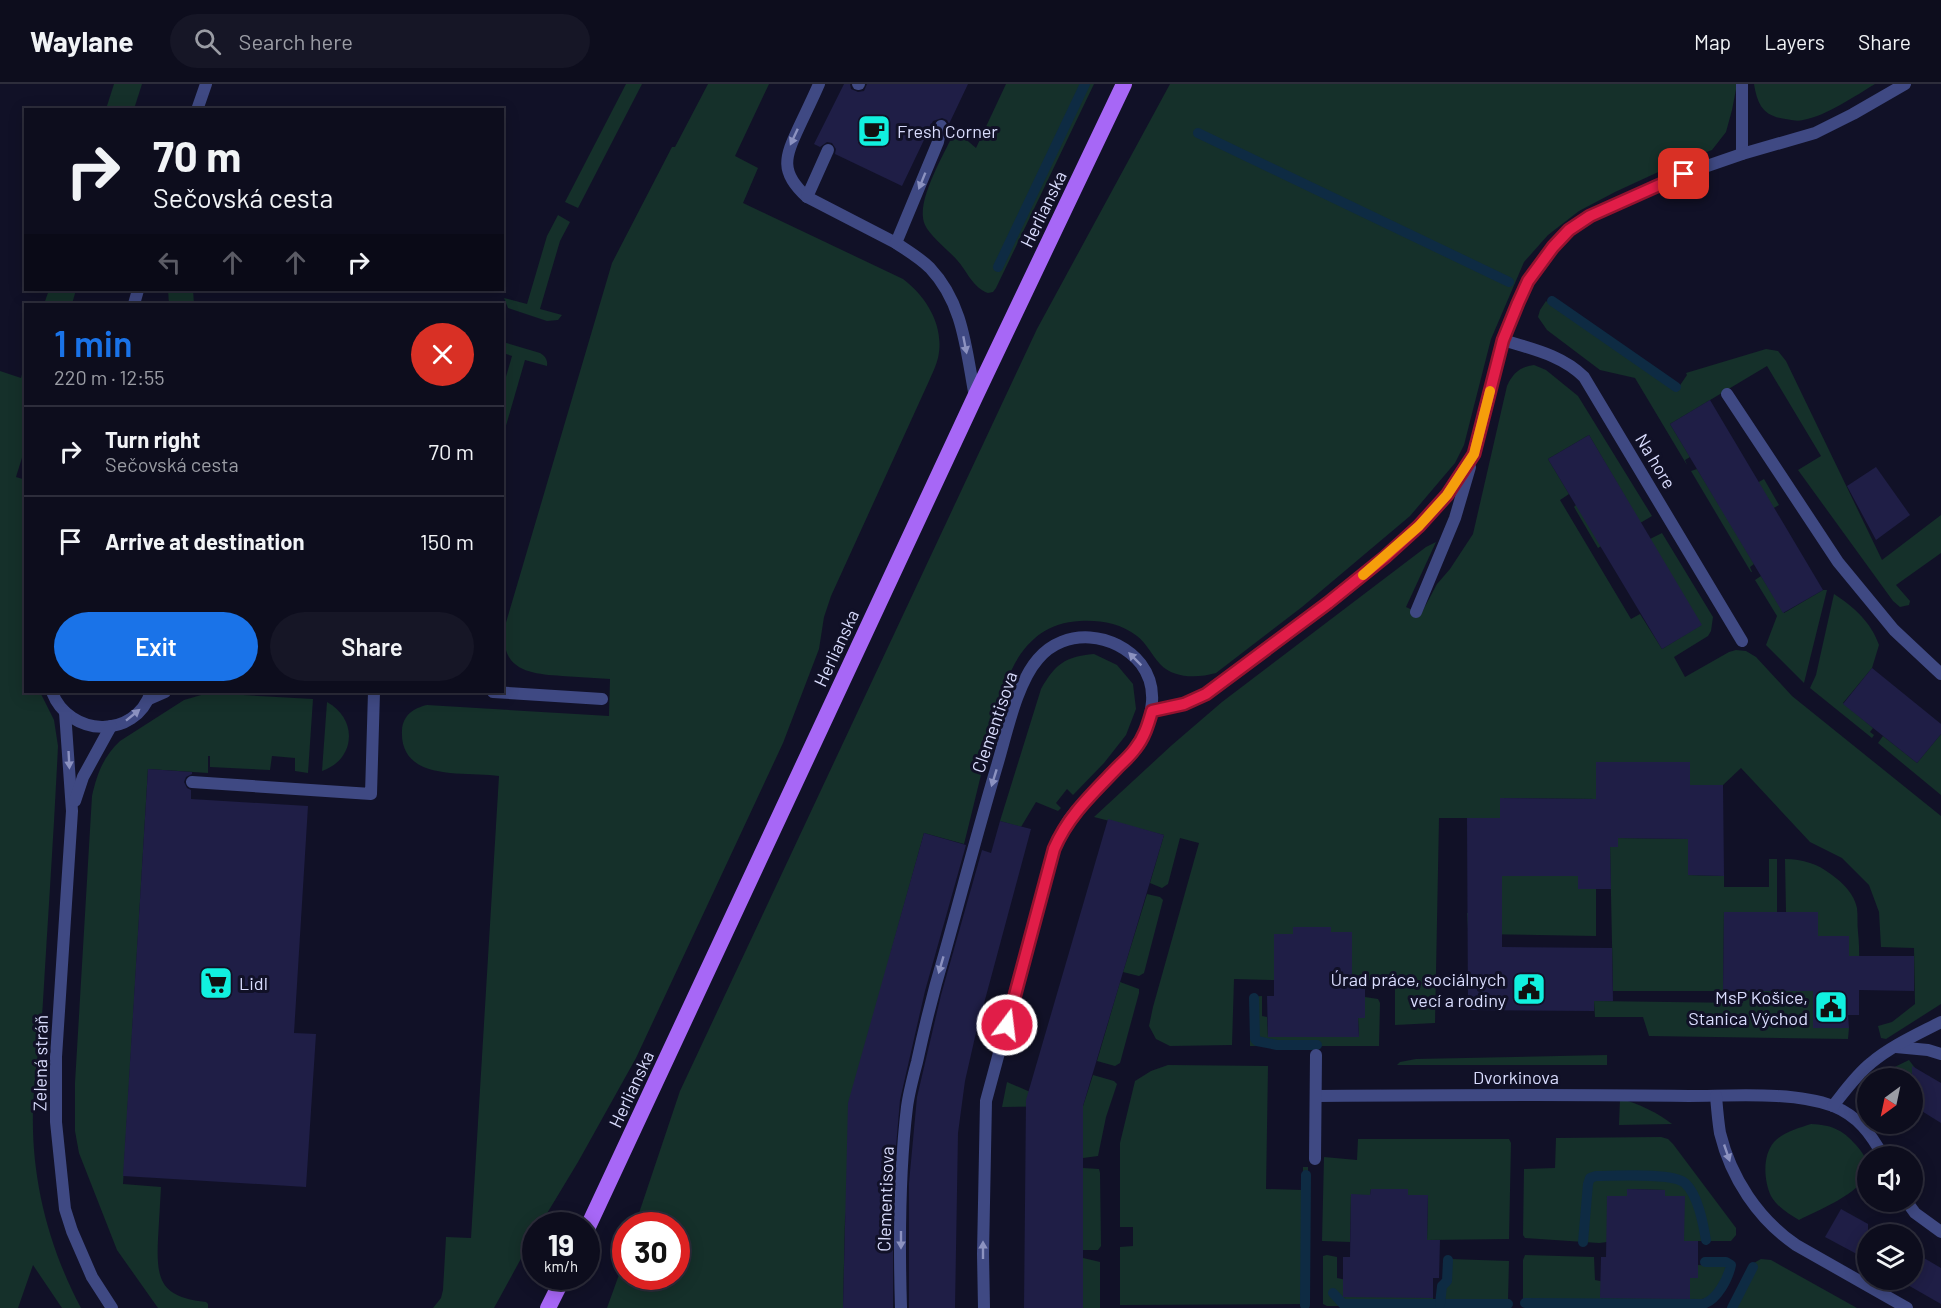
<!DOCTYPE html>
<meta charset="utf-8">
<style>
:root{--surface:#0d0d1d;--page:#161626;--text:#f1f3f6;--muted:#9a9ca4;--line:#2d2d3b;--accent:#1a73e8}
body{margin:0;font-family:Barlow,sans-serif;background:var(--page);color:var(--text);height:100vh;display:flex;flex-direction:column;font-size:22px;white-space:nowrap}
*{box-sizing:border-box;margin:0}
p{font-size:20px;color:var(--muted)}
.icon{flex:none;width:33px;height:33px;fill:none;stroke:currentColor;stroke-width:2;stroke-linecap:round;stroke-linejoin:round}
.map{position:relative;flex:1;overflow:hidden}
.drawer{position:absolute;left:24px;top:219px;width:480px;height:390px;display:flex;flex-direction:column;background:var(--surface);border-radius:0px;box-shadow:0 3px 15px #0003,0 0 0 2px var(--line)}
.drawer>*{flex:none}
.banner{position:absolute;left:24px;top:24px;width:480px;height:183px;border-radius:0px;box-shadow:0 3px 15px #0003,0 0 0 2px var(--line);background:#0d0d1d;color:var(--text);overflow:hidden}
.needle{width:39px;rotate:213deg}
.controls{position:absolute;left:1857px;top:984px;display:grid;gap:12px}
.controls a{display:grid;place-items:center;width:66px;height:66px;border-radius:50%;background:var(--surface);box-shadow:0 3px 15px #0003,0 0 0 2px var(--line);font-size:30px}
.speed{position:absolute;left:522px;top:1128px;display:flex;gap:12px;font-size:30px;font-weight:700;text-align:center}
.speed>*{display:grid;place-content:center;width:78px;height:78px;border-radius:50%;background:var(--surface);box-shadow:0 3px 15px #0003,0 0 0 2px var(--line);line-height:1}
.speed small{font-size:15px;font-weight:400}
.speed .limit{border:9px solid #d22;background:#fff;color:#111}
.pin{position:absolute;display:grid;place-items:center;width:51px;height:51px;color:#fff;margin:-26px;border-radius:12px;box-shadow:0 3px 9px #0006}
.me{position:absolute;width:66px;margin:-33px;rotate:15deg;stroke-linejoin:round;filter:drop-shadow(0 0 4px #0008)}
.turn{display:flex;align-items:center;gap:21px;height:126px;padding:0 30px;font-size:27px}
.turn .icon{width:78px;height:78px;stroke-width:2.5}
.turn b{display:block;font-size:42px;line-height:51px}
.lanes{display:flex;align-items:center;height:57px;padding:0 30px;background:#0003;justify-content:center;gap:30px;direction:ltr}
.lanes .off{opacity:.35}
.round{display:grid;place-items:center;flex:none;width:63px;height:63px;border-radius:32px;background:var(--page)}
.overview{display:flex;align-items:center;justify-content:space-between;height:102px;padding:0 30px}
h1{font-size:36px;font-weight:600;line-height:45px;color:var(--accent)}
.action{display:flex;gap:12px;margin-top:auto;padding:12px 30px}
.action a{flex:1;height:69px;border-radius:36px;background:var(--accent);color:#fff;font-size:24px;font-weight:600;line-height:69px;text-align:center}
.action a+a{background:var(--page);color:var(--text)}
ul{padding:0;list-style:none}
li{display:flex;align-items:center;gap:18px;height:90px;padding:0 30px;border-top:2px solid var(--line)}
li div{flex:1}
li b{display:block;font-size:22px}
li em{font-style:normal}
header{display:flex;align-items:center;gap:36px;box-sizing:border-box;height:84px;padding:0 30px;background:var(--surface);border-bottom:2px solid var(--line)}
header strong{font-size:28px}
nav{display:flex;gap:33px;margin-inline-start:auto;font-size:21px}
.search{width:420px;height:54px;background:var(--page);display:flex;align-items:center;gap:15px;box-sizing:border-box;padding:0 21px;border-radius:33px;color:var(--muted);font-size:22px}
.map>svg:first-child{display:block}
.green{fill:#15302a}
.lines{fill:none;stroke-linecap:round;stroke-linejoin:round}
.stream{stroke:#0e2b43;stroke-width:10}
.building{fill:#1f1e46}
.service{stroke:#3f4983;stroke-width:12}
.minor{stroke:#3f4983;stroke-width:12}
.primary{stroke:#a767f6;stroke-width:16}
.oneway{fill:#8c92c0}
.route-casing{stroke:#92132f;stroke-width:15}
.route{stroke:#e11d48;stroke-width:10}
.slow{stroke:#f59e0b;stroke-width:10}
.labels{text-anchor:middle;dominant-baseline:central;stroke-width:6;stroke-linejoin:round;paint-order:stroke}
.poi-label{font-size:18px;fill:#d9dcfd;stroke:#111127;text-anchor:start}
.street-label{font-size:18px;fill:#d9dcfd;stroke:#111127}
</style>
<header>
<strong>Waylane</strong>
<div class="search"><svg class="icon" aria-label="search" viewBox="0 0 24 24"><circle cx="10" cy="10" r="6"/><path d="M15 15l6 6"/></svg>Search here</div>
<nav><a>Map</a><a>Layers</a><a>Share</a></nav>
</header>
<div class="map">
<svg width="1941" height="1224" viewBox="0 0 1941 1224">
<rect width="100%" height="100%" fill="#111127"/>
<g class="green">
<path d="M114 0H142L134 25H106Z"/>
<path d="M626 0H642L578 124 565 118Z"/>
<path d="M708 0H769L735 72 758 84 743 119 903 195C927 213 945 243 938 274 936 282 932 290 929 297L831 512 824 533 819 565 783 659 636 974 578 1078 540 1141 536 1142 535 1149 494 1224H433L441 1214 443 1206 446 1153 471 1154 499 692C466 687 399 699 402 646 403 631 414 624 427 621L609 632 610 595C594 594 578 593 562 592 528 590 499 586 505 542L612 179 672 63H675Z"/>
<path d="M1006 0H1094L996 204 993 208 988 209C973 204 967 187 957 176 948 166 930 152 925 141 914 118 946 68 955 46L976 64Z"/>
<path d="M1170 0H1737L1732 26 1726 48 1712 66 1680 78 1615 108 1579 127 1548 151 1524 178 1491 255 1464 361 1455 379 1410 432 1302 523 1216 589C1198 594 1174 595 1160 580 1151 570 1147 560 1137 552 1120 539 1100 536 1080 537 1012 540 1000 614 987 667 979 698 972 729 964 760L924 749 891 868 845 1135 843 1224H607L625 1174 626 1192H676V1142L635 1141 680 1007 1037 245Z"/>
<path d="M1754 0H1875C1855 12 1826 32 1803 36 1796 38 1787 35 1780 34 1761 30 1757 17 1754 0Z"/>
<path d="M558 131 570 138 560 157 540 225 562 231 558 236 547 237 508 224 504 214 527 220 547 152Z"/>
<path d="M49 206H76L72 220H44Z"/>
<path d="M168 206H193L194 220H169Z"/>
<path d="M1546 217 1676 307 1687 291 1686 289 1766 265 1778 267 1786 277 1882 476 1941 431V469L1896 501 1910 517 1909 521 1900 523 1893 517 1798 386 1821 372 1767 282 1670 340 1690 373 1685 376 1687 381 1635 294 1600 286 1547 246 1538 233 1540 226Z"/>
<path d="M503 258 540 269C545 272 548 276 547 282L525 276 503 352V303L512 272 503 269Z"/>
<path d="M25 279V364L16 393 26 396V608H40L54 636 58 662C54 747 48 832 43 917 41 954 34 990 33 1026 31 1095 49 1164 81 1224H62L33 1181 18 1224H0V287L21 294Z"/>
<path d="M1534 281 1546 286 1578 312 1652 432 1598 464 1574 423 1576 421 1637 433 1589 351 1548 375 1569 410 1560 416 1631 535 1640 530 1662 565 1701 541 1650 455 1662 449 1713 533 1711 547 1708 552 1674 573 1685 593 1729 568 1736 566 1746 567 1756 573 1792 612 1941 732V920L1886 955 1881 954 1878 942 1892 938 1915 920 1914 864 1881 863 1879 828 1869 801 1842 774 1810 758 1741 684 1723 701H1690V678H1596V715L1500 714V734H1439L1435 939 1395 941V896H1352L1331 848 1330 843H1293V850H1274V896L1234 895 1232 961 1170 962 1156 955 1149 942 1153 923 1199 759 1180 754 1168 800 1162 804 1150 799 1164 751 1094 733 1172 661 1222 618 1426 463 1436 458 1406 523 1421 530 1437 500 1450 485 1473 450 1507 302C1513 289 1520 283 1534 281Z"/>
<path d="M1697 385 1719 421 1764 395 1779 421 1735 447 1754 480 1750 483 1752 488H1751L1691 387Z"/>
<path d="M1761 492 1784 529 1823 506H1827L1804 599 1766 561 1777 532 1755 496Z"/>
<path d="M1834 510C1854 523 1871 538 1879 561L1872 584 1843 619 1873 644 1870 648 1874 651 1872 654 1810 604 1816 591Z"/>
<path d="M1094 570 1117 581 1133 600 1136 625 1126 651 1104 679 1073 711 1067 705 1056 719 1061 724 1058 727 1036 718 1021 743 1000 737 1041 605C1056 579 1065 573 1094 570Z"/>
<path d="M208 609 313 615 308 689 295 687V674L272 672 270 686 210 683V672H208V689L148 685 123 1100 161 1103C160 1120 159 1138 158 1155 156 1197 161 1213 206 1218L208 1220V1224H158L117 1166 79 1069 75 1047V999L92 712C97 690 103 673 120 657L184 616Z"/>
<path d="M327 618C358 635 356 675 322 687Z"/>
<path d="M1941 650V711L1878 659 1883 652 1917 679Z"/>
<path d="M1618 754 1688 755V791L1724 792V803H1769V775H1777V828H1724L1723 907H1613L1610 763H1618Z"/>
<path d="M1785 775C1803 775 1818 780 1832 791 1843 799 1854 810 1857 824 1858 832 1857 840 1858 848 1860 867 1859 885 1859 904L1818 852V828H1786Z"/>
<path d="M1502 792H1578V804L1596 805V852L1475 850 1468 845 1467 829H1502Z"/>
<path d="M1147 810 1160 813 1163 816 1144 889 1139 892 1123 888Z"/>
<path d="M1120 898 1139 905V909L1120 979 1115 982 1097 977Z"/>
<path d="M1744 907H1813V943L1849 944 1848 955 1649 952 1643 933H1595L1594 917 1743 919Z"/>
<path d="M1262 912V932L1267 933 1268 953 1359 952 1358 934 1365 933V913L1378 915 1380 919 1379 962H1250V913Z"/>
<path d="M1607 971V981H1397L1400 978 1416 975Z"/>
<path d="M1909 976 1915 984 1909 994H1872Z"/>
<path d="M1168 981 1268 982 1266 1105 1303 1106V1083H1308V1091H1305L1304 1220 1120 1221V1163L1133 1162V1143H1120V1059L1135 997 1151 987Z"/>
<path d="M1093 991 1114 997 1117 1000 1106 1033 1098 1072 1083 1074V1022L1002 1023 1007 998 1028 1007 1083 1022Z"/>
<path d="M1620 1015C1638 1019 1658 1029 1672 1040L1619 1041Z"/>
<path d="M1811 1040C1831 1041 1842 1045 1856 1061 1862 1068 1871 1079 1867 1089 1860 1110 1818 1126 1799 1136 1789 1130 1777 1123 1771 1112 1764 1097 1762 1072 1774 1058 1783 1048 1799 1044 1811 1040Z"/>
<path d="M1661 1053 1668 1055 1673 1060 1736 1144V1151L1731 1157H1684V1112H1665V1106L1627 1105V1112H1607V1158L1599 1159 1525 1154 1523 1151 1524 1085 1555 1084 1556 1054Z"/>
<path d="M1358 1055H1509L1511 1059 1509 1155 1427 1156 1428 1111H1408V1105H1371L1370 1111H1351L1350 1158 1322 1157 1324 1073 1357 1076Z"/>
<path d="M1083 1084 1099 1085 1100 1089 1101 1162 1098 1166H1083Z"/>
<path d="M1327 1171 1337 1173V1194L1433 1214V1222H1327L1323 1220V1172Z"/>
<path d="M1525 1171 1594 1173 1595 1196 1690 1215V1194H1698V1181L1729 1182 1712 1212 1693 1218 1523 1217V1176Z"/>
<path d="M1083 1174 1100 1178V1224H1083Z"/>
<path d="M1450 1175 1509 1177 1508 1217 1441 1216 1443 1204 1447 1197Z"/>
<path d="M1761 1175 1771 1176 1857 1224H1729L1752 1180Z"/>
</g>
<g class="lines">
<g class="stream">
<path d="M1198 49 1509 198"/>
<path d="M998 183 1085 0"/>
<path d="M1552 217 1676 303"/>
<path d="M1254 914 1255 955 1257 957 1277 961H1317"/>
<path d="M1583 1158 1588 1100 1590 1094 1596 1092C1615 1092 1672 1088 1685 1099 1698 1111 1703 1139 1706 1156"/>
<path d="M1333 1209 1343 1220H1508"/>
<path d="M1525 1219 1703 1220C1717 1216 1728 1195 1731 1181L1726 1178H1705"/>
<path d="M1440 1220 1442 1202 1447 1197 1448 1176"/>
<path d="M1305 1221 1306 1091"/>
<path d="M1732 1224 1753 1183"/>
</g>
</g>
<g class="building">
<path d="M844 0H850L851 5 858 8 864 7 867 0H968L949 40 947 36 942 34 933 37 902 102 835 70 836 65 832 59 827 58 820 63 814 60Z"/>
<path d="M1710 316 1823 506 1783 529 1670 340Z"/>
<path d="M1589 351 1702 541 1662 565 1548 375Z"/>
<path d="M1876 383 1910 431 1876 456 1847 402Z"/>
<path d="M1872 584 1941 640V650L1917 679 1843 620Z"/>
<path d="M1596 678H1690V701H1723L1724 792 1688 791V755L1618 754V763H1610L1611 805H1578V792H1502V863L1612 864 1613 917H1594V927L1468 926 1467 734H1500V714L1596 715Z"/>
<path d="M148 685 192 688V690L186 693 184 698 187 704 191 706V715L308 722 294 949 316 950 306 1103 123 1092Z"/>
<path d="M1108 735 1164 751 1083 1022V1224H1024L1026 1016Z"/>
<path d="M1000 737 1031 745 975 953 965 997 958 1049 955 1224H909V1099L917 1013 941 911 982 766 991 769Z"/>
<path d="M924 749 966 761 925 907 900 1016 893 1098V1224H843L848 1019Z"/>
<path d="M1724 828H1818V852H1849V872H1914V907L1859 906V931H1848L1849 944H1813V907H1723Z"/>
<path d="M1293 843H1331V848H1352V896L1365 895V934H1358L1359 953H1268L1267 912H1274V850H1293Z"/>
<path d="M1912 982 1941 999V1039L1912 1021Z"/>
<path d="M1371 1105H1408V1111H1428L1427 1156H1440L1439 1194H1433V1214L1343 1213V1173H1350L1351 1110 1370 1111Z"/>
<path d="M1627 1105 1665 1106V1112H1685L1684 1157H1698V1194H1690V1215L1600 1214 1601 1173H1606L1607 1112H1627Z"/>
<path d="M1841 1125 1868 1140V1176L1825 1153Z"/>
<path d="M1912 1167 1941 1184V1220L1899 1196H1912Z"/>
</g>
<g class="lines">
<g class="service">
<path d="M819 0C813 14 806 28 799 43 785 73 779 88 807 113L896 159"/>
<path d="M858 0H859"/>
<path d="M1742 0V70"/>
<path d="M941 42 938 58 896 159C908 167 920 174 930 184 964 220 966 267 975 313"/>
<path d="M807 113 828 66"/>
<path d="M493 608 602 615"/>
<path d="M149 615 165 608"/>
<path d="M192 698 371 710 374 608"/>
</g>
<g class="minor">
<path d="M197 26 206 0"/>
<path d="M134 220 138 206"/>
<path d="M1503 256C1532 265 1562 271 1584 293L1742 557"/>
<path d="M1727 310 1838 478 1894 546 1941 590"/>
<path d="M1416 528 1455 434 1470 383"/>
<path d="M52 608C69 653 135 656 151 608"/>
<path d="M1152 627 1183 620 1206 610 1328 519 1385 473 1419 442 1447 411 1474 370 1503 256 1528 197 1553 163 1569 146 1590 132 1684 90 1742 70 1815 49 1853 30 1905 0"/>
<path d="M65 628 72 727 56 973V1038L65 1125 72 1147 92 1193 112 1224"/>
<path d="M75 717 83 693 111 642"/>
<path d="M1896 963 1928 966 1941 970"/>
<path d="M1316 1012C1440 1011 1564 1010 1689 1012 1732 1012 1793 1007 1833 1022 1858 1032 1871 1050 1883 1072"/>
<path d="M1716 1012C1717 1024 1718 1037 1720 1049 1731 1094 1758 1135 1796 1161L1907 1224"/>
<path d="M1833 1022C1845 1007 1856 991 1871 979 1891 962 1918 950 1941 938"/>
<path d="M1315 1075 1316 971"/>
<path d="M1907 1118 1915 1129 1941 1148"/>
<path d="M901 1224C899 1158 899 1089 907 1023 909 1008 913 993 917 978 925 941 934 905 945 868 962 807 978 746 996 685 1006 653 1016 600 1038 575 1065 543 1115 548 1141 580 1150 592 1153 604 1152 618 1149 671 1096 697 1068 737 1059 751 1054 764 1050 780L986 1017 983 1170 984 1224"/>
</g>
<g class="primary">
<path d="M586 1147 975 313 1124 0"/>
<path d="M548 1224 564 1192"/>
</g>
</g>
<defs><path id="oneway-solid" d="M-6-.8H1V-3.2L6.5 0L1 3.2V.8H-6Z" transform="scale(1.5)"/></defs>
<g class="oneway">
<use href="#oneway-solid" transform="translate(794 53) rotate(115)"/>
<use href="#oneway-solid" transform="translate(922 97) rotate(112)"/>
<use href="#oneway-solid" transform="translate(965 261) rotate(79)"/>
<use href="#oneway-solid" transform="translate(1135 575) rotate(-135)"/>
<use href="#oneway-solid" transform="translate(133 631) rotate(-39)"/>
<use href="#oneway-solid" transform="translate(69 676) rotate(87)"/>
<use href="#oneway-solid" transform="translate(994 694) rotate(107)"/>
<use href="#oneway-solid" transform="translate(941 881) rotate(106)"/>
<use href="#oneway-solid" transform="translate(1727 1069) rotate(71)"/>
<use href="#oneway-solid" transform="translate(901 1156) rotate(90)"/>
<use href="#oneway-solid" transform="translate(983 1166) rotate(-90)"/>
</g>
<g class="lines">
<defs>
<path id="route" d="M1007 941 1054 765C1068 732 1092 710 1116 685 1122 679 1130 672 1135 665 1144 654 1148 641 1152 627L1184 620 1206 610 1328 519 1385 473 1419 442 1447 411 1474 370 1503 256 1518 219 1528 197 1553 163 1569 146 1590 132 1684 90"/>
</defs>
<use href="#route" class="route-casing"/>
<use href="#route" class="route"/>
<path class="slow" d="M1363 491 1419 442 1447 411 1474 370 1490 307"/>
</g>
<defs>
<symbol id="cafe-square" viewBox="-11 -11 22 22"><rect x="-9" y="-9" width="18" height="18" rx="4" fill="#11f0df" stroke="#111127"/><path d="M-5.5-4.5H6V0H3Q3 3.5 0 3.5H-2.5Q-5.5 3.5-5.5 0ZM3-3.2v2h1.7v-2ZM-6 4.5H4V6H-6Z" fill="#111"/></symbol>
<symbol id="supermarket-square" viewBox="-11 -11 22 22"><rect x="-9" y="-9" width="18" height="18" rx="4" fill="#11f0df" stroke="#111127"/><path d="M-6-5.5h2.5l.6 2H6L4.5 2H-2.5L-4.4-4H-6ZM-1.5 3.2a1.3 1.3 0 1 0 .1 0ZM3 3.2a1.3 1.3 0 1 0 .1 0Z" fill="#111"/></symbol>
<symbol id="civic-square" viewBox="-11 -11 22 22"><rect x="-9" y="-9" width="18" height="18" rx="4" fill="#11f0df" stroke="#111127"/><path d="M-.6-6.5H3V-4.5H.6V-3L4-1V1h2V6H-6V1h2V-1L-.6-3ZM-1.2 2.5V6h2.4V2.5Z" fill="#111"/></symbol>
</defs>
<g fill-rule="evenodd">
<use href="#cafe-square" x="855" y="28" width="38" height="38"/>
<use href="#supermarket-square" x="197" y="880" width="38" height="38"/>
<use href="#civic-square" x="1510" y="886" width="38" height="38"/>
<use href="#civic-square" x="1812" y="904" width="38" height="38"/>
</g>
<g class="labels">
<g class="poi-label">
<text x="897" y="47">Fresh Corner</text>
<text x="1506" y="895" text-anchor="end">Úrad práce, sociálnych<tspan x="1506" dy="21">vecí a rodiny</tspan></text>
<text x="239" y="899">Lidl</text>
<text x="1808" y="913" text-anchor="end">MsP Košice,<tspan x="1808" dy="21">Stanica Východ</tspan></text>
</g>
<g class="street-label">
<text transform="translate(1043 125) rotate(-64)">Herlianska</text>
<text transform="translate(1656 377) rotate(59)">Na hore</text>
<text transform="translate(836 564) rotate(-65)">Herlianska</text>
<text transform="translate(994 638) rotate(-71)">Clementisova</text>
<text transform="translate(40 979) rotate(-89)">Zelená stráň</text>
<text x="1516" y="993">Dvorkinova</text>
<text transform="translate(631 1005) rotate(-65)">Herlianska</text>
<text transform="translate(885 1115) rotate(-88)">Clementisova</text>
</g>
</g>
</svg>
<div class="controls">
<a><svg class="needle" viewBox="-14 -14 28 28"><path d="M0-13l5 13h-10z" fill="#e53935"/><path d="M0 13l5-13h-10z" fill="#9a9ca4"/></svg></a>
<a><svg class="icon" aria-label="sound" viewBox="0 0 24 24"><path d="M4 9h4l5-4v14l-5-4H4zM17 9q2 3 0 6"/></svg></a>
<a><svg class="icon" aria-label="layers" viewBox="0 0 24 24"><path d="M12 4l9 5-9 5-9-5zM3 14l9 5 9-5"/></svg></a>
</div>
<div class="speed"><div>19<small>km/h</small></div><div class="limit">30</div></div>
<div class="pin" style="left:1684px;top:90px;background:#d93025"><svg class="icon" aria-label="arrive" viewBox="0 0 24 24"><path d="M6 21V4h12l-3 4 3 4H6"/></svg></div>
<svg class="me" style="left:1007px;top:941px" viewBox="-20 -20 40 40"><circle r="17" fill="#e11d48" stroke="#fff" stroke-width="3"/><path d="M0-11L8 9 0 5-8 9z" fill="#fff"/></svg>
<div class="banner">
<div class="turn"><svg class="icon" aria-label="right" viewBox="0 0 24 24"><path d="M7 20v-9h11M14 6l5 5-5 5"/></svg><div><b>70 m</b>Sečovská cesta</div></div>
<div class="lanes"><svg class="icon off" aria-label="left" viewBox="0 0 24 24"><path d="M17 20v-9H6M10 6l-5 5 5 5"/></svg><svg class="icon off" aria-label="ahead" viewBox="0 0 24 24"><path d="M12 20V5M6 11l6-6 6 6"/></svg><svg class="icon off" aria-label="ahead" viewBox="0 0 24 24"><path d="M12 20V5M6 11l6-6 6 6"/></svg><svg class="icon" aria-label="right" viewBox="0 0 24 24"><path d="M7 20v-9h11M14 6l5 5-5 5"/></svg></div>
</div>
<section class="drawer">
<div class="overview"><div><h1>1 min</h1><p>220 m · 12:55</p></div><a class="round" style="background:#d93025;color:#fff"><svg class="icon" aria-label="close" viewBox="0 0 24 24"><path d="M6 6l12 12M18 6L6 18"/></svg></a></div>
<ul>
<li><svg class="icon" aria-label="right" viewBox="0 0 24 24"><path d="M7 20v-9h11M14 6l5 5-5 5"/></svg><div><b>Turn right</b><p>Sečovská cesta</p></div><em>70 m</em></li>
<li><svg class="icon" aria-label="arrive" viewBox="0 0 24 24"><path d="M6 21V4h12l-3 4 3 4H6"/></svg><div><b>Arrive at destination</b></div><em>150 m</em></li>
</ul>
<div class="action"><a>Exit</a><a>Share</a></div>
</section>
</div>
